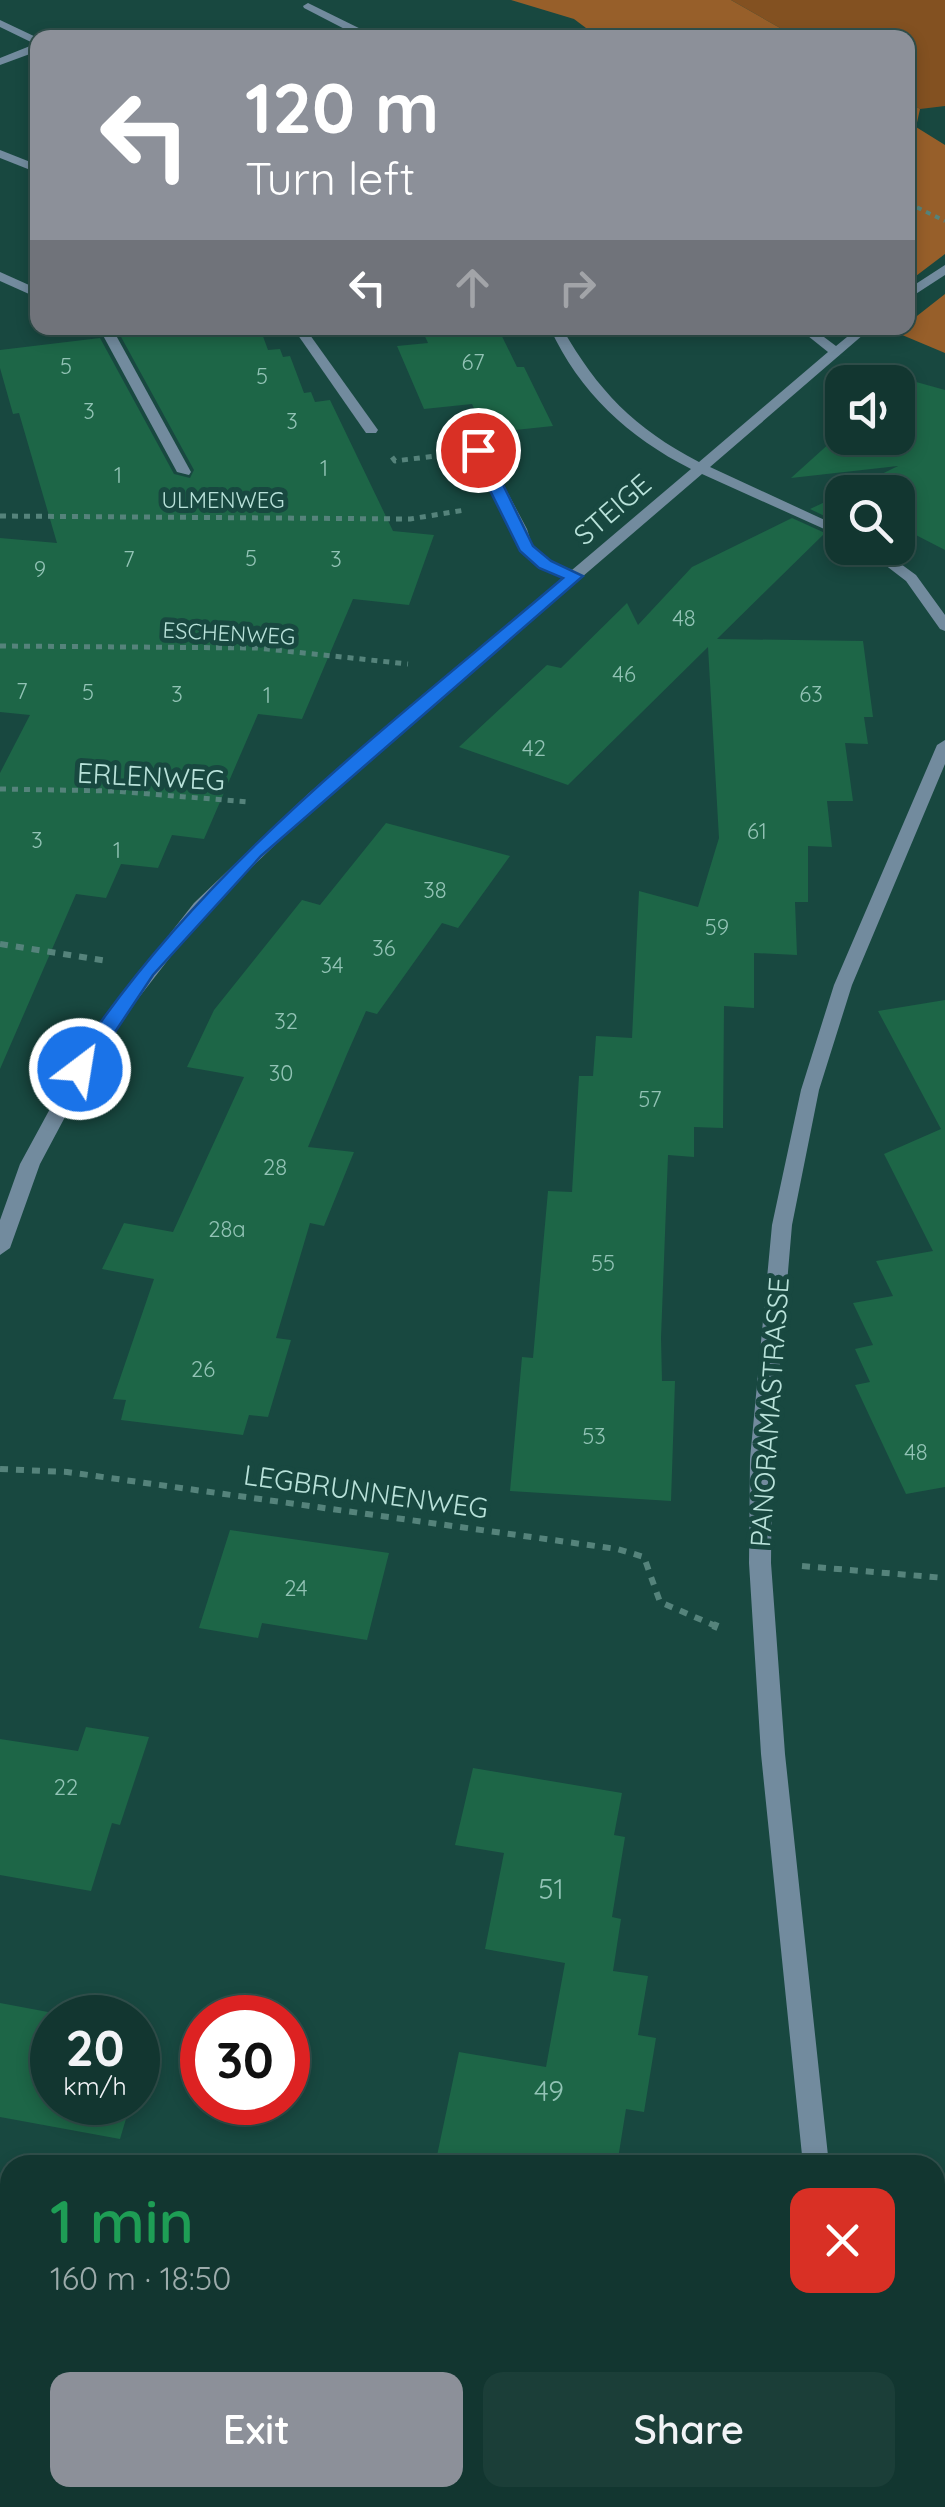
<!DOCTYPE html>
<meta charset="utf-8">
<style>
:root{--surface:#123630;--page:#1b3e38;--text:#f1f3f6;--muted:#9cabab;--line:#31504c;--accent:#8c9099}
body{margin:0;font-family:Quicksand,sans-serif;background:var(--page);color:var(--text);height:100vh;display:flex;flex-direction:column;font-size:38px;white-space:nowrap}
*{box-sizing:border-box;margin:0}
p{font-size:32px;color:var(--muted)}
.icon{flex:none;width:55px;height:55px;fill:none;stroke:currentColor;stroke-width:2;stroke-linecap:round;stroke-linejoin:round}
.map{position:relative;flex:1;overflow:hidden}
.drawer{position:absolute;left:0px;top:2155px;width:945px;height:352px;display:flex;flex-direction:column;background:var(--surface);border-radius:30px 30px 0 0;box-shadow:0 5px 15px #0003,0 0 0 2px var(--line)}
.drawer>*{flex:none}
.top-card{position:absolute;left:30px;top:30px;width:885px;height:305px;border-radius:20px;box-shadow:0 5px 15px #0003,0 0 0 2px var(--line);background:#8c9099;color:#fff;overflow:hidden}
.tools{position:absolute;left:825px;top:365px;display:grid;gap:20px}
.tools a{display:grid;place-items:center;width:90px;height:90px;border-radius:20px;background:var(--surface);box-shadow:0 5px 15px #0003,0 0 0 2px var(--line);font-size:50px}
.speed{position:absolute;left:30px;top:1995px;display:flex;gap:20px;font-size:50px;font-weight:700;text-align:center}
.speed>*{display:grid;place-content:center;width:130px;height:130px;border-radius:50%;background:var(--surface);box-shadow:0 5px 15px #0003,0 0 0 2px var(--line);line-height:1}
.speed small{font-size:25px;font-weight:400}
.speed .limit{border:15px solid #d22;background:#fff;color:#111}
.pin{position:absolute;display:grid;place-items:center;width:85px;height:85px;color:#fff;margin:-42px;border:5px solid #fff;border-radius:50%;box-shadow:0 2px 10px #0007}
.me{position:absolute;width:110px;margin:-55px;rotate:31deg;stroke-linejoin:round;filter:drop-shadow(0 0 8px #0008)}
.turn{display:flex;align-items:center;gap:35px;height:210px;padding:0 50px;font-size:45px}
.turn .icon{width:130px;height:130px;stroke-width:2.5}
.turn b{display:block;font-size:70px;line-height:85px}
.lanes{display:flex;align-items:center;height:95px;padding:0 50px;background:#0003;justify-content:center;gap:50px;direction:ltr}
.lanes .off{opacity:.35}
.round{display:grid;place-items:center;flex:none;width:105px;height:105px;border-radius:20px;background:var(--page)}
.headline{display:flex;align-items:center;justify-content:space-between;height:170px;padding:0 50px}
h1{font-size:60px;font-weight:600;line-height:75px;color:#1e9e55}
.cta{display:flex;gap:20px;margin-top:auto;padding:20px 50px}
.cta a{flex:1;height:115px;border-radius:20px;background:var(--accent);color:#fff;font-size:40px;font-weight:600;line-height:115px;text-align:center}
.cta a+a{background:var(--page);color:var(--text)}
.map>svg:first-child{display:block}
.green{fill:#835121}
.forest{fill:#975f2a}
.building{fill:#1d6647}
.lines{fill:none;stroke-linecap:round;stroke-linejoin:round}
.path-far3{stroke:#55837b;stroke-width:4;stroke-dasharray:5 5;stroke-linecap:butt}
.path-far2{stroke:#55837b;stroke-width:5;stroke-dasharray:6 6;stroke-linecap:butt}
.path-far1{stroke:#55837b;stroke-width:6;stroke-dasharray:8 8;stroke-linecap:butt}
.path{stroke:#55837b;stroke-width:8;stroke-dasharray:10 10;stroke-linecap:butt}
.service{fill:#728b9e;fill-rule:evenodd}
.minor{fill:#728b9e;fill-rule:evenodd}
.route{fill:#1a73e8;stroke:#114b97;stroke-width:2.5}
.labels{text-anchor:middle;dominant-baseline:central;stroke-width:10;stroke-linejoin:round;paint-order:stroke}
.number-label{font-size:22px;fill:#92c3b5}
.far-street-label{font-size:22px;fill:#b9e2da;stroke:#184840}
.street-label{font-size:28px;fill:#b9e2da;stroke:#184840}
.near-number-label{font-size:28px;fill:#92c3b5}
</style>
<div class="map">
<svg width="945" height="2507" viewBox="0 0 945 2507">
<rect width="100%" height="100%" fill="#184840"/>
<path class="green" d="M731 0H945V106L920 109 908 102V38L796 37Z"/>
<g class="forest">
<path d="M511 0H731L796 37H598L574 19Z"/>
<path d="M908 102 920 109 916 127 945 145V254L908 282Z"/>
<path d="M945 294V353L895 332 908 328V323Z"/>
</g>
<g class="building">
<path d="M183 328H260L268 350 280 349 283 357 290 356 304 393 311 392 315 402 330 400 393 531 434 535 409 605 353 599 302 719 258 714 204 839 172 835 158 868 121 864 106 898 76 894 0 1069V773L30 715 0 712V538L57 543 19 413 13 414 0 368V350L100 338 174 474 190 478 194 470 120 335Z"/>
<path d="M421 328H498L517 367H524L553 426 486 433 472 404 424 409 397 346 428 343Z"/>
<path d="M902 378 945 390V550L910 532H898V492H845L898 466 791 478 842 432V438H898L897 382Z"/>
<path d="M842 494V517L837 522 810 509Z"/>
<path d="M792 518 825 533 717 639 863 641 873 717H864L868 744 845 743 853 801H827L832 847 808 846V902H795L797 955 754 953V1008L724 1006 723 1128 694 1127V1157L668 1155 661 1338 662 1381H675L671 1501 510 1491 522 1357 533 1358 548 1191 572 1192 579 1076H593L596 1036 632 1038 639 891 698 907 719 838 708 647 568 785 459 747 547 665 561 668 627 603 638 625 692 567Z"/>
<path d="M386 823 510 856 458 928 442 923 377 1014 366 1011 347 1054 308 1147 354 1152 324 1226 310 1223 276 1338 291 1340 268 1417 249 1415 243 1435 121 1420 126 1400 113 1399 154 1279 102 1269 124 1223 173 1232 244 1077 187 1067 214 1010 302 900 320 905Z"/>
<path d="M945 1000V1487L906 1494 855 1385 870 1382 855 1349 873 1345 853 1303 893 1296 876 1261 933 1251 884 1154 941 1129 878 1011Z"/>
<path d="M230 1530 389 1553 367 1640 262 1623 258 1638 199 1628Z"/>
<path d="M86 1727 149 1737 120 1825 112 1823 91 1891 0 1875V1739L78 1751Z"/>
<path d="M473 1768 622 1793 614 1835 625 1837 612 1917 621 1919 613 1971 648 1976 638 2035 656 2038 644 2112 626 2109 617 2165H435L459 2052 546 2067 565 1963 485 1949 504 1853 455 1845Z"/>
<path d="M0 2003 80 2018H52V2102H131L120 2139 0 2117Z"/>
</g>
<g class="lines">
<path class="path-far3" d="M908 203 945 221"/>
<g class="path-far2">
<path d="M392 457 395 461 443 455"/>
<path d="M0 516 410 519 465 510"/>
<path d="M0 646 257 648 408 664"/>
<path d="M0 789 114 791 248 802"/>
</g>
<g class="path-far1">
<path d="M0 944 107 961"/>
<path d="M0 1469 67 1472 617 1549 644 1557 660 1602 718 1627"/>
<path d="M802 1566 945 1578"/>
</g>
<path class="path" d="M713 1625 718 1627"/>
<g class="service">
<path d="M0 150 38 165V173L0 158Z"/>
<path d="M0 272 38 289V298L0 281Z"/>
<path d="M99 328H112L191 472 189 475 177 472Z"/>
<path d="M293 328H305L378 430 376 433H366Z"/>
<path d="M473 447 485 450 527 529 532 545 550 561 580 573V579H570L540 567 520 550 513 529 471 450Z"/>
</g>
<g class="minor">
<path d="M308 3 375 36 376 38H362L304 8 303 6Z"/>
<path d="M0 20 38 38V51L0 65V58L35 44 0 27Z"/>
<path d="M945 265V275L908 299V289Z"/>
<path d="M550 328H562C598 391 634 428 699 462L828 352 798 328H812L836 346 858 328H871L710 467 842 528V537L702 474 321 801 206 911 106 1040 40 1164 10 1248 0 1255V1220L20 1164 89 1037 194 903 309 793 691 469C628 437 579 392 550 328Z"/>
<path d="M863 548H879L916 575 945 615V631L940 629 906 581Z"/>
<path d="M945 740V764L852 985 819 1090 792 1225 772 1459 771 1563 785 1754 829 2165H803L761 1754 749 1563 750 1459 772 1225 801 1090 834 985 937 745Z"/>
<path d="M649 2498H680L676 2507H645Z"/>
<path d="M863 2498H892L895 2507H865Z"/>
</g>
</g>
<path class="route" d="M478 445 486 450 533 546 551 561 583 576 261 856 153 975 87 1074H72L69 1069C195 870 386 729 563 578L539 568 520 551 470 450Z"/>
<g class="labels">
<g class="number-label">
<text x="473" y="362">67</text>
<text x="66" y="366">5</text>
<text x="262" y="376">5</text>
<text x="89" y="411">3</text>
<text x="292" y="421">3</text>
<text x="324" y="468">1</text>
<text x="118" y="475">1</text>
<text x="251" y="558">5</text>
<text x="129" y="559">7</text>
<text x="336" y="559">3</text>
<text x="40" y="569">9</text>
<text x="684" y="618">48</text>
<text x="624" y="674">46</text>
<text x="22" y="691">7</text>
<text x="88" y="692">5</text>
<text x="177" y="694">3</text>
<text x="811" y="694">63</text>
<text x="267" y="695">1</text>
<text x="534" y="748">42</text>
<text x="757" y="831">61</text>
<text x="37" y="840">3</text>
<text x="117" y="850">1</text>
<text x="435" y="890">38</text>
<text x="717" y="927">59</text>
<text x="384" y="948">36</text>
<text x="332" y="965">34</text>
<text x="286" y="1021">32</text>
<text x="281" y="1073">30</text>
<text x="650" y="1099">57</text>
<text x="275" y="1167">28</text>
<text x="227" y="1229">28a</text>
<text x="603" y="1263">55</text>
<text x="203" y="1369">26</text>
<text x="594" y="1436">53</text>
<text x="916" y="1452">48</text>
<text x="296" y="1588">24</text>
<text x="66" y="1787">22</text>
</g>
<g class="far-street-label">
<text x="223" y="500">ULMENWEG</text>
<text transform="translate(229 633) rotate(3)">ESCHENWEG</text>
</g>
<g class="street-label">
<text transform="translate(612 509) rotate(-41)">STEIGE</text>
<text transform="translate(151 776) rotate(3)">ERLENWEG</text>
<text transform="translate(769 1412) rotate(-86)">PANORAMASTRASSE</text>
<text transform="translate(366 1491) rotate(8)">LEGBRUNNENWEG</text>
</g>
<g class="near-number-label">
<text x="551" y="1888">51</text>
<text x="549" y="2090">49</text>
</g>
</g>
</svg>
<div class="tools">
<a><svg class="icon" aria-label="sound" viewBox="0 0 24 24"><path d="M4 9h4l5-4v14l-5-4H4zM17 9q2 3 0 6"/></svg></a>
<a><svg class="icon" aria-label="search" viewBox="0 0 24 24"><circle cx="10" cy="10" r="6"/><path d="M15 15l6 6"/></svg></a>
</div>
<div class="speed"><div>20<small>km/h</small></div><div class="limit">30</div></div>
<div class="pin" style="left:478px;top:450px;background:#d93025"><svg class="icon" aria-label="arrive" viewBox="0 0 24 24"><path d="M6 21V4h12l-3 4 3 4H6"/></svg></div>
<svg class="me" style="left:80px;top:1069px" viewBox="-20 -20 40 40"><circle r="17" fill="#1a73e8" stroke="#fff" stroke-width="3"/><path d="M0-11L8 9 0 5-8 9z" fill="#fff"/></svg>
<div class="top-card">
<div class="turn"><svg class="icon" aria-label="left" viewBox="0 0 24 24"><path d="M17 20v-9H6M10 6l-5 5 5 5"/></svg><div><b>120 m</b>Turn left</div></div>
<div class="lanes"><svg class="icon" aria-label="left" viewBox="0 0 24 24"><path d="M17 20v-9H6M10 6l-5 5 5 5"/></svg><svg class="icon off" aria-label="ahead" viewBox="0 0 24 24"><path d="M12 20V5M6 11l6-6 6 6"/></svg><svg class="icon off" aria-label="right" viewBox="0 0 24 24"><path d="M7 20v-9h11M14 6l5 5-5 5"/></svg></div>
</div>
<section class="drawer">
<div class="headline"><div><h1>1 min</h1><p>160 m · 18:50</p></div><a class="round" style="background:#d93025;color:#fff"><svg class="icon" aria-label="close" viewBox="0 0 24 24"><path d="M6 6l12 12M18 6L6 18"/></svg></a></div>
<div class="cta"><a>Exit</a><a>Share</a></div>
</section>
</div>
